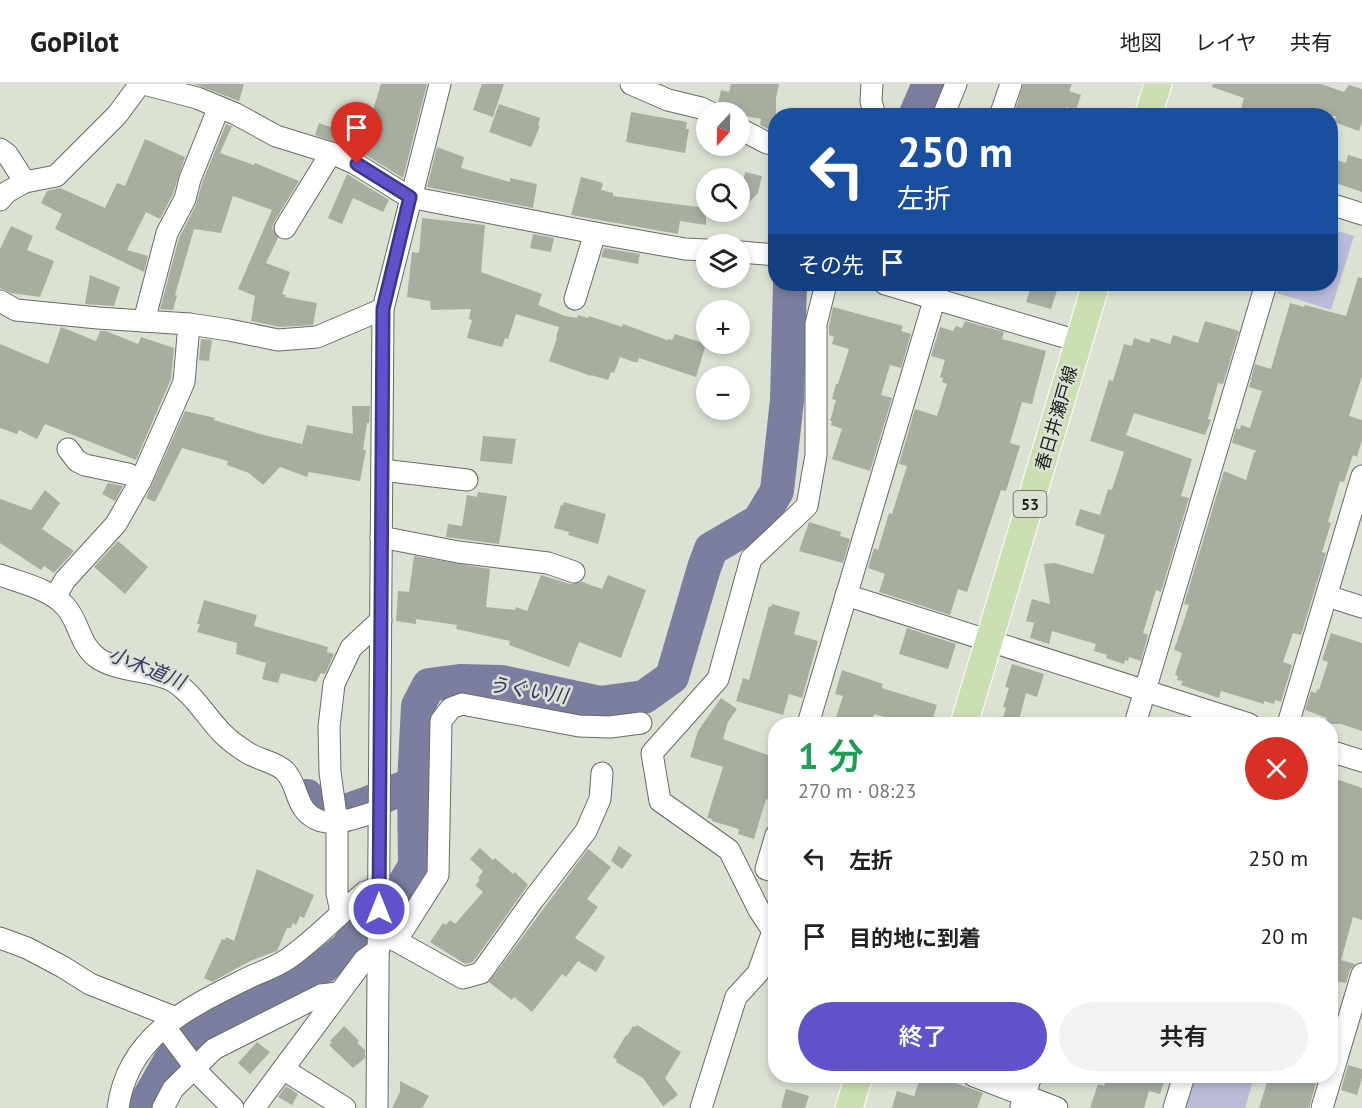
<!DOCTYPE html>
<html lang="ja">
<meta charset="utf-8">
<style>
:root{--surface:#fff;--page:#f2f2f2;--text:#222;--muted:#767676;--line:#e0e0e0;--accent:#5f52cb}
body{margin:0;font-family:"PT Sans","Noto Sans JP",sans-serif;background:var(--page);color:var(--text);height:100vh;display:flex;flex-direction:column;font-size:22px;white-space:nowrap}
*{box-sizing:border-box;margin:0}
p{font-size:20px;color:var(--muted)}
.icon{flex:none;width:33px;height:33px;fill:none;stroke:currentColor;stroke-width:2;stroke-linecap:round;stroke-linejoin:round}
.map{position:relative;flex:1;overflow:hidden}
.details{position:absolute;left:768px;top:633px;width:570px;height:366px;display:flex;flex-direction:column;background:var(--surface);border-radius:24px;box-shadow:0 3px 9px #0003}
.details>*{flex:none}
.top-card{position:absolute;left:768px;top:24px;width:570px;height:183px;border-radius:24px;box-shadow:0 3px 9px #0003;background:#1a4fa0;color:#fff;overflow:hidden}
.needle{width:39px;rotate:202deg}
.controls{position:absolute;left:696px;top:18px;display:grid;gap:12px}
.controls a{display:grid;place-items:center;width:54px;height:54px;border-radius:50%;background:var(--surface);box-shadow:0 3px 9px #0003;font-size:30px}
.pin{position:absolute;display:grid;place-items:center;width:51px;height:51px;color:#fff;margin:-62px -26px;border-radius:50% 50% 50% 0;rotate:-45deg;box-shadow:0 0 6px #0007}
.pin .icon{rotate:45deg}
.me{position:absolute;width:66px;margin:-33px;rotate:0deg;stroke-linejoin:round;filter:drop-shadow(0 0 4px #0008)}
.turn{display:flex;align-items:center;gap:21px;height:126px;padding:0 30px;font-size:27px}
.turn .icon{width:78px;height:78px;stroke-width:2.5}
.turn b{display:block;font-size:42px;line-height:51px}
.then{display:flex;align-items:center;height:57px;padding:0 30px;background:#0003;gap:12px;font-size:22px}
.round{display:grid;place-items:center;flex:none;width:63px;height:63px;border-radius:32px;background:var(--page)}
.headline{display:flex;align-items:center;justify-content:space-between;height:102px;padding:0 30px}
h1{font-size:36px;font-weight:600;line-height:45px;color:#1e9e55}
.button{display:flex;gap:12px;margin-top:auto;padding:12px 30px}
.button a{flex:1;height:69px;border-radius:36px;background:var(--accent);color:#fff;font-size:24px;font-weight:600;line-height:69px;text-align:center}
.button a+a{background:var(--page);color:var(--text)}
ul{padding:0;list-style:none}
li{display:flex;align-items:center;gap:18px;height:78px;padding:0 30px}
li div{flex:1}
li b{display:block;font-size:22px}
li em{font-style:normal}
header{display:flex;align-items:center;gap:36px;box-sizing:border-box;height:84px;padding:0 30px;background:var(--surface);border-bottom:2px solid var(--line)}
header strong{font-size:28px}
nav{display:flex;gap:33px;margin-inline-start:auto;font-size:21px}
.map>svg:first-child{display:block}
.green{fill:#babcd9}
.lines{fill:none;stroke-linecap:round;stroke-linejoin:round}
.river{stroke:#7c7ea0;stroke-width:34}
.building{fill:#a7aea0}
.minor-casing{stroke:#676d60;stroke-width:23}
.major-casing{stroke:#fff;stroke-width:29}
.minor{stroke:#fff;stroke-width:21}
.major{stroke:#cbdfb3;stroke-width:27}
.route-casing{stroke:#3e3584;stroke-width:15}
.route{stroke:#5f52cb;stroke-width:10}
.labels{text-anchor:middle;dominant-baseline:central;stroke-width:5;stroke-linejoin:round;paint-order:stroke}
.shield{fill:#dbe2d3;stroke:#545850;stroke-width:1.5}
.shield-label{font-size:16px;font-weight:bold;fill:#1a1d18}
.street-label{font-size:18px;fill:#1a1d18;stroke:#dbe2d3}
.water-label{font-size:20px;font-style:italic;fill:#363565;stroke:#dbe2d3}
</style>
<header>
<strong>GoPilot</strong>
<nav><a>地図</a><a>レイヤ</a><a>共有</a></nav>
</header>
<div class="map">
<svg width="1362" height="1024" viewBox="0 0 1362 1024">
<rect width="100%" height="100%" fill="#dbe2d3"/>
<g class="green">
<path d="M1331 145 1354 152 1331 226 1277 209 1280 200H1330Z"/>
<path d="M1193 992 1254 993 1245 1024H1183Z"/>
</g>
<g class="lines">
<g class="river">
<path d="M915 32 929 0"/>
<path d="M307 712C326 750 385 708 412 701"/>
<path d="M146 1024V1019L170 977 187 956 323 883 347 864 360 846 404 800 415 782 414 700 418 622 429 601 460 597 501 598 600 619 644 613 672 593 704 484 711 465 759 437 777 407 787 316 790 200"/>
</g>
</g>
<g class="building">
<path d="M194 0H244L239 17Z"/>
<path d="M381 0H427L403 94 361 68 315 51 319 39 364 55Z"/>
<path d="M482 0H504L493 33 473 26Z"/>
<path d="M731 0H779L776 14V48L760 41 761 35 740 31V28H735L736 25 718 19 721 6 729 8Z"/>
<path d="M1023 0H1072L1069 7 1081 11 1076 26 1066 23 1063 32H1028L1015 27Z"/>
<path d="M1213 0H1321L1344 8 1349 1 1362 5V38L1359 47 1334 38 1336 32H1302L1283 25 1281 32H1239L1244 14 1212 3Z"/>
<path d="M499 20 540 34 538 42H540L531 63 489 48Z"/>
<path d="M631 28 687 38 686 45H689L685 69 626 58Z"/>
<path d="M226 40 232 42 220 69 254 81 255 79 299 97 274 138 272 144 278 154 266 179 290 188 282 210 286 211 285 213 317 219 313 241 280 243 251 237 255 212 238 205 272 126 233 112 221 149 194 145 175 211 177 212 173 226 160 225 179 154 196 121 202 99Z"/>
<path d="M145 55 185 73 173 110 160 135 146 128 127 166 148 172 144 188 55 145 62 130 41 119 47 107 60 104 105 124 117 99 125 102Z"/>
<path d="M437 63 464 73 461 84 510 98V94L537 100 533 124 427 103Z"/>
<path d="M1348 71 1362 75V108L1330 97V74L1346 79Z"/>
<path d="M745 88 762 92 758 109 734 134 736 128H740V112Z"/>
<path d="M347 90 389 116 383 128 353 114 342 140 328 134Z"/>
<path d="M581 93 600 98 603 100 601 106 613 109V112L706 124V141L680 137 678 150 571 131Z"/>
<path d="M422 134 485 141 481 188 542 210 538 221 565 232 577 234 578 231 588 234 589 232 622 243 623 240 667 256 668 255 672 256 675 250 706 260 696 293 639 274 638 278H634L620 273 614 289 611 288 608 296 591 291V292L549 277 557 254 556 253 559 243 516 230 508 255 505 254 502 263 467 254 472 236 469 235 471 225 431 226 430 217 407 213 412 168 419 169Z"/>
<path d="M11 142 33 152 27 166 54 177 40 213 11 209 0 204V165Z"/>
<path d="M533 150 554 154 551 168 530 164Z"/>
<path d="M604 164 640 170 638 180 601 173Z"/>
<path d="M90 191 120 203 114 222 85 220Z"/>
<path d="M1358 193 1362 194V292L1349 332 1362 336V356L1357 373 1353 371 1344 398 1340 397 1328 438 1331 439 1322 468 1326 469 1301 551 1293 549 1283 578 1292 581 1281 618 1275 616 1274 620 1264 617V620L1221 607 1219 614 1181 601 1183 597 1177 596 1178 592 1175 591 1182 569 1174 566 1189 521 1184 520 1224 387 1246 396 1254 369 1257 367 1232 359 1236 344 1240 345 1241 341 1250 344 1262 307 1249 303 1255 280 1271 285 1290 219 1304 223 1305 221 1346 232Z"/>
<path d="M1032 200H1059L1051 225 1026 218Z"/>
<path d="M833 223 903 242 901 247 911 250 901 284 890 281 881 311 892 314 870 387 832 375 842 345 831 341 832 337H830L836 316 832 315 836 300H838L849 265 832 260 834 253 829 251V242Z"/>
<path d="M965 237 1004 248 1002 255 1046 267 1032 320 1022 318 1010 359 1020 362 1006 407 1001 406 967 508 958 505 950 531 879 508 885 490 868 484 874 464 878 466 889 429 892 430 907 382 899 380 915 325 937 332 947 300 942 298 943 294 940 293 945 276 931 272 940 243 953 247 956 242 962 244Z"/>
<path d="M1205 237 1239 247 1223 300 1218 299 1208 335 1211 336 1205 351 1134 329 1126 351 1192 375 1181 412 1189 414 1161 508 1156 506 1143 549 1148 551 1141 577 1129 573 1128 577 1125 576 1124 580 1106 574 1107 571 1094 567 1096 560 1052 547 1049 560 1030 554 1034 539 1026 537 1032 515 1050 520 1044 480 1055 479 1093 490 1105 451 1075 441 1080 425 1100 431 1108 405 1112 406 1124 368 1090 357 1109 296 1113 297 1124 260 1132 262 1134 254 1149 259 1151 254 1170 260 1173 251 1198 259Z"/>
<path d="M61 243 96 257 100 247H106L138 260 141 253 174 264 171 295 136 376 45 340 37 355 19 346 17 350 0 344V260L48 280Z"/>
<path d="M201 255 212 256 209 277 199 276Z"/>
<path d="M352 322H370L369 339H367L363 366H366L360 397 309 388 307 393 280 383 263 401 249 389 227 381 228 377 182 364 155 418 146 414 185 327 215 334 214 336 260 350 302 360 307 341 353 350Z"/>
<path d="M483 352 516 355 512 380 480 377Z"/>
<path d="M108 399 123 402 115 417 102 410Z"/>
<path d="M45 406 60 419 42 445 74 467 54 489 44 482 41 486 0 459V415L31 426Z"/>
<path d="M478 408 507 412 499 460 446 453 448 440 462 442 467 411 477 413Z"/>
<path d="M564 418 606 430 598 460 568 451 569 448 554 444 561 421H563Z"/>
<path d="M809 438 841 448 840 452 850 455 843 479 799 467Z"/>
<path d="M118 457 148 483 125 510 94 483Z"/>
<path d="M414 472 490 485 486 523 515 526 516 523 527 527 541 491 570 500 582 498 602 505 608 491 646 506 621 574 579 558 569 583 509 561 510 557 456 545 457 541 416 535V540L396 537 398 507 409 508Z"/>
<path d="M204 516 257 531 254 542 328 563 327 568 334 570 325 590 321 589 316 598 281 589 278 599 262 595 266 579 236 570 237 559 197 548 200 540H197Z"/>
<path d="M772 520 800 528 794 550 818 557 802 614 789 610 783 631 736 617 743 594 749 596 769 522 771 523Z"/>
<path d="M907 544 956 560 948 585 899 570Z"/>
<path d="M1331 549 1362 559V647L1341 640H1325L1327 634 1305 626 1311 607 1316 609 1317 605 1319 606 1328 578 1322 576Z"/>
<path d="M1012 580 1044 590 1037 613 1026 609 1018 640H1001L1006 624 1003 623 1009 604 1005 603Z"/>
<path d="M842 586 883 600 882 604 937 621 931 640H910L874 630 870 640H834L843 612 835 610Z"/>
<path d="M721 614 737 625 728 638 723 655 776 674V706L773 717 766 715 754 755 738 750 739 745 712 737V735L707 734 723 683 690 673 698 647Z"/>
<path d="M1330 693 1362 704V836L1353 833 1341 876 1355 880 1350 886 1346 899 1330 896Z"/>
<path d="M619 762 632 771 622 785 611 777Z"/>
<path d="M480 764 493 776 495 774 513 790 515 788 528 801 473 878 465 880 430 858 443 839 446 841 450 836 455 840 483 808 475 801 480 796 478 794 483 787 470 775Z"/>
<path d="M588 765 611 783 587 815 598 823 575 854 605 873 596 888 578 877 566 893 562 890 532 928 514 913 512 916 489 898Z"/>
<path d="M257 785 314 811 304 834 300 832 296 841 293 839 291 844H287L277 867 250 877 212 898 204 894 222 855 225 856 226 853 234 857Z"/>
<path d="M637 941 681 968 665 994 678 1011 663 1022 643 994 616 978 617 976 613 973 626 951 627 952 633 942 635 943Z"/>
<path d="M344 942 359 957 357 959 365 966V974L353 984 329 961 332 958 330 957Z"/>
<path d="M257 958 270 968 250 990 238 979Z"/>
<path d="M1348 981 1362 985V994L1357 1011 1341 1006Z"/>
<path d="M921 992H936L983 1009 977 1024H892L897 1007 914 1012Z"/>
<path d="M1107 992H1166L1160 1010 1149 1007 1144 1024H1090L1098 1000 1104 1002Z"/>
<path d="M1269 992H1318L1309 1024H1259Z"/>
<path d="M400 997 429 1012 422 1024H392L400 1008Z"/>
<path d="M286 1002 298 1010 292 1021 278 1013Z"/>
<path d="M786 1005 809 1012 805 1024H781Z"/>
</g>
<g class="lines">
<defs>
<g id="minor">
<path d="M144 0 197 14 236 30 276 52 331 69 356 80 409 113 595 149 685 165 706 166"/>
<path d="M631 0 668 16 701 24 709 28"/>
<path d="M872 0 871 17 875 32"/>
<path d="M943 32 956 0"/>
<path d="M1000 32 1011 0"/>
<path d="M740 45 767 59 776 61"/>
<path d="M0 65 7 70 25 98"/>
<path d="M0 116 7 108 25 98 56 92 117 31 140 0"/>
<path d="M1330 120 1362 130"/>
<path d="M285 144 331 69"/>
<path d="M740 168 776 171"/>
<path d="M885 200 1078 257"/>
<path d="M575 215 595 149"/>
<path d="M0 217 16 226 98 234 189 240 229 246 278 256 317 253 383 225"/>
<path d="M144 237 167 149 185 115 190 95 219 23"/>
<path d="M68 365 77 377 85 381 128 390 141 396"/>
<path d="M382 386 467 396"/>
<path d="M381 453 458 468 548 479 574 488"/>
<path d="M0 491C21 499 50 505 65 522 80 538 79 562 99 575 120 588 153 586 173 597 194 610 206 633 223 650 230 657 240 664 248 669 259 676 276 678 285 687 300 703 294 728 321 737 339 742 362 731 379 727"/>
<path d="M846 511 1249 640"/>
<path d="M1327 512 1362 523"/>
<path d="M55 513 65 496 116 440 141 396 184 298 189 240"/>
<path d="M808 640 939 200"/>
<path d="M1135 640 1266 200"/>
<path d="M1288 640 1362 392"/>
<path d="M1330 667 1362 677"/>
<path d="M776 751 766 785 776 788"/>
<path d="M341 828 337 809V738L330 688 329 643 334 600 351 564 381 536"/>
<path d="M384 850 463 894 481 889 533 816 586 747 600 715 602 689"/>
<path d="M0 854 27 864 63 883 90 900 176 934"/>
<path d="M396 857 438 791 441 637 451 624 462 620 579 642 610 643 641 639"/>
<path d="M164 942 191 978 193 984 233 1024"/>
<path d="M283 985 345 1024"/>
<path d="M974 992 1057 1024"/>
<path d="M1021 1023 1031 992"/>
<path d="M118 1024C128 949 192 922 252 892 264 887 278 882 289 874 316 855 340 829 365 808L379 803"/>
<path d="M163 1024 173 1005 214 965 321 911 338 909"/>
<path d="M254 1024 364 876 379 865"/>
<path d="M377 1024 383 225 440 0"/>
<path d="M701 1024 736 913 758 889 773 847 759 826 729 766 660 717 652 669 718 595 751 475 807 422 816 371V240L826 200"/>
<path d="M1174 1024 1184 992"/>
<path d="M1322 1024 1362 890"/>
</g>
<g id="major">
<path d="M1148 32 1158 0"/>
<path d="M964 640 1096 200"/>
<path d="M849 1024 859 992"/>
</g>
</defs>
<use href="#minor" class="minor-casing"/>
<use href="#major" class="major-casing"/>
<use href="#minor" class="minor"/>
<use href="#major" class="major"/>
</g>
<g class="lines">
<defs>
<path id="route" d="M357 80 410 113 383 225 379 825"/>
</defs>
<use href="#route" class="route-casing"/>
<use href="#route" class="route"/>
</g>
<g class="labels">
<rect class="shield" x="1013.5" y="407" width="33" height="26" rx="4.5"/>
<g class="shield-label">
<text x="1030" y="420">53</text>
</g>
<g class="street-label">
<text transform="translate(1056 334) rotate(-74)">春日井瀬戸線</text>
</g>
<g class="water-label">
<text transform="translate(147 584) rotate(22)">小木道川</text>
<text transform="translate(528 606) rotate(9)">うぐい川</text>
</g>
</g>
</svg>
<div class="controls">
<a><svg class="needle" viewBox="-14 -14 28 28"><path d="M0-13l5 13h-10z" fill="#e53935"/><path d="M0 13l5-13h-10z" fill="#767676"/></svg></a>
<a><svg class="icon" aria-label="search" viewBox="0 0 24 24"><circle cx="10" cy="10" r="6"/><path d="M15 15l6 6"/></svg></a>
<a><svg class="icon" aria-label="layers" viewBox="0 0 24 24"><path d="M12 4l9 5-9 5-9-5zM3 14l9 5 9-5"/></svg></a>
<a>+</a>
<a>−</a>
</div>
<div class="pin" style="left:357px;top:80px;background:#d93025"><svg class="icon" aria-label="arrive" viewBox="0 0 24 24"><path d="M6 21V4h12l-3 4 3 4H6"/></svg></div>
<svg class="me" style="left:379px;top:825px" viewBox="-20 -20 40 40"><circle r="17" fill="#5f52cb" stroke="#fff" stroke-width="3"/><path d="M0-11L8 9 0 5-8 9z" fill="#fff"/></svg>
<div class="top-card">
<div class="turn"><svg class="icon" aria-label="left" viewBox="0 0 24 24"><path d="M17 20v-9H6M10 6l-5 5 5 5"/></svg><div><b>250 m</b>左折</div></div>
<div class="then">その先<svg class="icon" aria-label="arrive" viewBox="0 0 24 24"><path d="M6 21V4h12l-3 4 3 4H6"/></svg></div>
</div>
<section class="details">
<div class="headline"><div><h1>1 分</h1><p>270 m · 08:23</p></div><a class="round" style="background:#d93025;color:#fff"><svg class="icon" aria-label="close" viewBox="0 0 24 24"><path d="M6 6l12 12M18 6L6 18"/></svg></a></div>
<ul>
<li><svg class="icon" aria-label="left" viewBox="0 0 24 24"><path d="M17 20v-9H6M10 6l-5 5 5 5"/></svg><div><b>左折</b></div><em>250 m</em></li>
<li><svg class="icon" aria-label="arrive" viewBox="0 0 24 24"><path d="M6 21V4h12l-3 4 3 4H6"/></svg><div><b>目的地に到着</b></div><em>20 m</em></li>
</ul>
<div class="button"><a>終了</a><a>共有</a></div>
</section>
</div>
